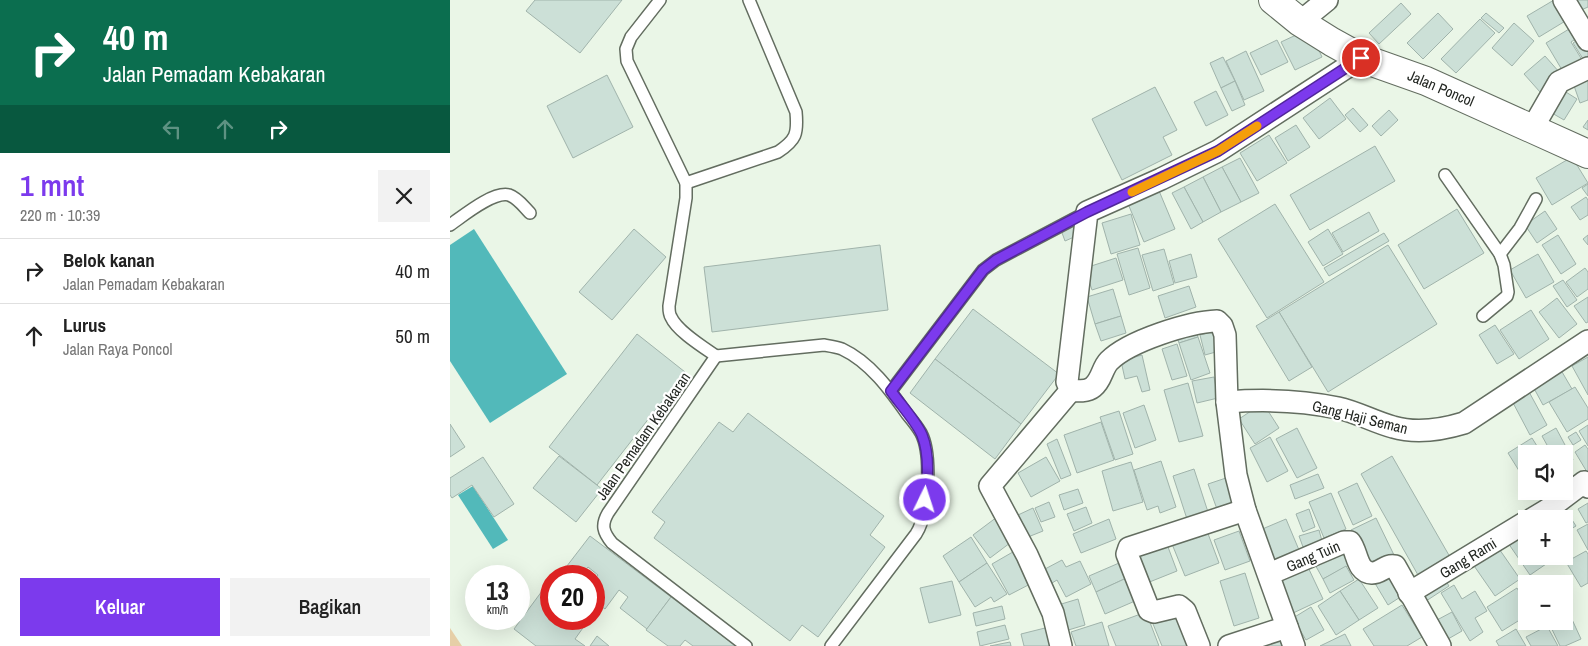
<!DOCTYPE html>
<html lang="id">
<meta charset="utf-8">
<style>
:root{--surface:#fff;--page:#f2f2f2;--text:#222;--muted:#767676;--line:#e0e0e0;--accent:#7c3aed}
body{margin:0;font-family:"Archivo Narrow",sans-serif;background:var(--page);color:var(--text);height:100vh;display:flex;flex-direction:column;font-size:19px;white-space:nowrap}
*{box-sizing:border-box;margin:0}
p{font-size:16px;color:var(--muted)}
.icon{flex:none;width:28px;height:28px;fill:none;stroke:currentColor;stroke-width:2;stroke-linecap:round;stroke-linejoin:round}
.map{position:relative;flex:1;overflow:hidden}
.drawer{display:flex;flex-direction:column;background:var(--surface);width:450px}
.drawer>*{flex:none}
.top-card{background:#0b6e4f;color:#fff;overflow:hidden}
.controls{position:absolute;left:1068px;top:445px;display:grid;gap:10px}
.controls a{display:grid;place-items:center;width:55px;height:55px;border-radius:0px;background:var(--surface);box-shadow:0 5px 20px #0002;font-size:25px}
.speed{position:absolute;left:15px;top:565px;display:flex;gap:10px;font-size:25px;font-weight:700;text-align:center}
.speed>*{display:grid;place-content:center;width:65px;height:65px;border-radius:50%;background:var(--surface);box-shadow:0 5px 20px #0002;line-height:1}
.speed small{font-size:12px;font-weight:400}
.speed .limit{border:8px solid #d22;background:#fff;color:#111}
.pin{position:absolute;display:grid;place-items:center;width:42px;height:42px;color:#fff;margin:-21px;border:2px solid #fff;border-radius:50%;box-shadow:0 1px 5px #0007}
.me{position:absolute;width:55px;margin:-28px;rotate:4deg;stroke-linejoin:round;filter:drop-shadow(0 0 4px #0008)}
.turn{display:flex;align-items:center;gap:18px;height:105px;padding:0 20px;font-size:22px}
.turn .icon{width:65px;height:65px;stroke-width:2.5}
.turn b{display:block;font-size:35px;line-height:42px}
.lanes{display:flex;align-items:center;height:48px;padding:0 20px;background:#0003;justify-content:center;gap:25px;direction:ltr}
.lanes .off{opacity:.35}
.round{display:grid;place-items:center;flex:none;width:52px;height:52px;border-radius:0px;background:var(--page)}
.overview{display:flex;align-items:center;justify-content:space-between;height:85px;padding:0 20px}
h1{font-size:30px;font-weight:600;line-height:38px;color:var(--accent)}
.cta{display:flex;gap:10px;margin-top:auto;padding:10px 20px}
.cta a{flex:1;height:58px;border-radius:0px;background:var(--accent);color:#fff;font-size:20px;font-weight:600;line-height:58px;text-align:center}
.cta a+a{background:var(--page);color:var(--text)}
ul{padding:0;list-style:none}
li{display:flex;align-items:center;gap:15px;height:65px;padding:0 20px;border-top:1px solid var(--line)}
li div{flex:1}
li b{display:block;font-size:19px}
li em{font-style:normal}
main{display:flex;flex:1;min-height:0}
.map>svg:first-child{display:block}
.green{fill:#e6cfa7}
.water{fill:#52b9ba}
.building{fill:#cce0d7;stroke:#a0b3ab}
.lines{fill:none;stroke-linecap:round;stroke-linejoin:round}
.service-casing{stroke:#636d60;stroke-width:14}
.minor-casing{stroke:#636d60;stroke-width:24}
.tertiary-casing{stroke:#636d60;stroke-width:30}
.service{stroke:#fff;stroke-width:11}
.minor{stroke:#fff;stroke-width:21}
.tertiary{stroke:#fff;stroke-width:28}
.route-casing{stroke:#51269a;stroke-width:12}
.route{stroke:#7c3aed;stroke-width:9}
.slow{stroke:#f59e0b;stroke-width:9}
.labels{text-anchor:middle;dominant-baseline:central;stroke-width:4.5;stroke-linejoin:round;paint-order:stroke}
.street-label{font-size:15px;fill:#232722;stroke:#fff}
</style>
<main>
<section class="drawer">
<div class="top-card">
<div class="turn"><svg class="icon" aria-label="right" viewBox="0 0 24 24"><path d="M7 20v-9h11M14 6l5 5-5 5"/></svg><div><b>40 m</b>Jalan Pemadam Kebakaran</div></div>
<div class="lanes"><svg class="icon off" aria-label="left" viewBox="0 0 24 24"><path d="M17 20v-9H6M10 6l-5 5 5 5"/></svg><svg class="icon off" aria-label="ahead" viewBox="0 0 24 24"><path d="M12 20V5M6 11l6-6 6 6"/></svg><svg class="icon" aria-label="right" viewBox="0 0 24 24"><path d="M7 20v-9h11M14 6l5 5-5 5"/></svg></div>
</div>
<div class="overview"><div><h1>1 mnt</h1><p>220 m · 10:39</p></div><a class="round"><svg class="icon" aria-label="close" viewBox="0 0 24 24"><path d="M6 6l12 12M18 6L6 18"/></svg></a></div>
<ul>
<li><svg class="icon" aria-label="right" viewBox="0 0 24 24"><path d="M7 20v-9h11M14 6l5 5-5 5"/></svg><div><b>Belok kanan</b><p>Jalan Pemadam Kebakaran</p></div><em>40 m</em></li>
<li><svg class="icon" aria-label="ahead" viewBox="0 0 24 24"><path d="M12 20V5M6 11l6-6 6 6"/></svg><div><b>Lurus</b><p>Jalan Raya Poncol</p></div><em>50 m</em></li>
</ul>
<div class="cta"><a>Keluar</a><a>Bagikan</a></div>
</section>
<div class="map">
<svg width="1138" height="646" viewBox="0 0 1138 646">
<rect width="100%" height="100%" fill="#eaf6e7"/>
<path class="green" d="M0 628 12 646H0Z"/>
<g class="water">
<path d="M24 229 117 374 40 423 0 361V245Z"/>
<path d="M23 486 58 540 43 549 8 495Z"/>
</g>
<g class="building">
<path d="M85 0H172L130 53 76 11Z"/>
<path d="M1104 0 1117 20 1089 37 1077 16Z"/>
<path d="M1124 0H1138V7L1129 11Z"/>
<path d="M951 3 961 14 929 44 919 33Z"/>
<path d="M988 13 1003 29 973 59 957 43Z"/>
<path d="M1036 13 1054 28 1049 33 1031 18Z"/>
<path d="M1030 19 1045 33 1006 73 991 59Z"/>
<path d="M1064 23 1084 41 1062 66 1042 48Z"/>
<path d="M1124 26 1130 36 1121 42 1134 63 1115 75 1096 43Z"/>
<path d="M859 29 872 57 845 70 831 42Z"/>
<path d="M1132 37 1138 46V61L1135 62 1123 43Z"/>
<path d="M827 40 838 62 811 75 800 53Z"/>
<path d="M796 51 814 91 794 100 776 61Z"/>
<path d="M1095 56 1110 73 1090 92 1074 74Z"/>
<path d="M773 57 785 81 771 88 760 63Z"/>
<path d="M157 75 183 127 123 158 97 106Z"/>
<path d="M1138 75V100L1130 103 1122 80Z"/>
<path d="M785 81 795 105 782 111 771 88Z"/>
<path d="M705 87 727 130 713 137 722 155 672 180 642 119Z"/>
<path d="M1108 87 1127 99 1114 120 1095 109Z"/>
<path d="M766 91 778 115 756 126 744 102Z"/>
<path d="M880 98 896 119 869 139 853 118Z"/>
<path d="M903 108 918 125 910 132 895 115Z"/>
<path d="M939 110 948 120 931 136 922 126Z"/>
<path d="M1138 120V130L1133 127Z"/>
<path d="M846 125 860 147 838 161 825 138Z"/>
<path d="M819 135 837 163 807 181 790 153Z"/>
<path d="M925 146 945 181 860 230 840 195Z"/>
<path d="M1122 157 1138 183 1102 205 1086 178Z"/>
<path d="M790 158 809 193 791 202 772 167Z"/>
<path d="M772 167 791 202 771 212 753 177Z"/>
<path d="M753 177 771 212 753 222 734 187Z"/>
<path d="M1138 184V196L1132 188Z"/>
<path d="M707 186 725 229 694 242 676 199Z"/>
<path d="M734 187 753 222 741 229 722 193Z"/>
<path d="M1136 197 1138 200V215L1130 220 1121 207Z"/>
<path d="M825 204 874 282 817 318 768 239Z"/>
<path d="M1007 209 1034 253 974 289 948 245Z"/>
<path d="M1095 211 1107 229 1087 243 1075 225Z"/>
<path d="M919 212 929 231 893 252 882 233Z"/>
<path d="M681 214 690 245 661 254 652 223Z"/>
<path d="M626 224 631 234 615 241 611 230Z"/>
<path d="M184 229 216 257 162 320 129 292Z"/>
<path d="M878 229 893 254 873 266 858 242Z"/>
<path d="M934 233 939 241 879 276 874 268Z"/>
<path d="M1108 235 1126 264 1111 274 1092 245Z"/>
<path d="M1138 235V245L1133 239Z"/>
<path d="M430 245 438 310 262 332 254 267Z"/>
<path d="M938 245 987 324 878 392 829 312Z"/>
<path d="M688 248 700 288 679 295 667 254Z"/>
<path d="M714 249 724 284 703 291 692 255Z"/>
<path d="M741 254 747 277 725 283 719 261Z"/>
<path d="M1088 254 1104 282 1076 298 1060 270Z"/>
<path d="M666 258 673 280 642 290 635 268Z"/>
<path d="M1135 268 1138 272V289L1127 297 1116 282Z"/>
<path d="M1113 280 1127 300 1117 307 1103 286Z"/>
<path d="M739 286 746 307 715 318 708 296Z"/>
<path d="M663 289 671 316 645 324 637 297Z"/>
<path d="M1138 297V322L1136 323 1124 306Z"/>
<path d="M1107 298 1127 324 1109 338 1089 312Z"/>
<path d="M523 309 609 374 571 424 485 359Z"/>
<path d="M1081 310 1099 339 1069 359 1050 330Z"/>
<path d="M829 312 862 367 839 381 806 326Z"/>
<path d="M671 316 676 333 651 341 645 324Z"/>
<path d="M1045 325 1064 354 1047 364 1029 335Z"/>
<path d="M745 328 748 337 729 343 725 332Z"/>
<path d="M768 330 773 350 755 355 750 335Z"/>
<path d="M187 334 235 372 147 485 99 447Z"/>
<path d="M748 337 760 373 741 380 729 343Z"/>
<path d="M727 344 737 376 722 380 712 349Z"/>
<path d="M692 355 700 390 692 392 687 376 675 379 671 361Z"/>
<path d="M1138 357V395L1122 366Z"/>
<path d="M485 359 571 424 545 459 460 393Z"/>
<path d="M1108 365 1122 389 1093 405 1080 381Z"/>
<path d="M764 377 768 398 747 403 742 381Z"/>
<path d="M738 383 753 436 729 442 714 390Z"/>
<path d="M1125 387 1138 408V419L1117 432 1099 402Z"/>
<path d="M1078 390 1097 425 1080 435 1061 399Z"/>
<path d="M813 403 829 428 805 444 789 419Z"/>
<path d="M694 405 706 440 685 448 673 413Z"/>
<path d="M669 411 683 454 665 460 650 417Z"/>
<path d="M298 413 434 516 420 535 435 547 368 637 352 625 340 641 204 538 215 522 202 512 269 422 283 432Z"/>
<path d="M651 422 664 460 627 473 614 435Z"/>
<path d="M0 424 15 447 0 457Z"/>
<path d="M1138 425V446L1129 431Z"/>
<path d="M847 428 867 468 847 478 826 439Z"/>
<path d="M1106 428 1123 460 1114 465V454H1102L1092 436Z"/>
<path d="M1126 432 1131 440 1123 445 1118 437Z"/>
<path d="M820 437 838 471 817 482 800 448Z"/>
<path d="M1082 438 1092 454H1076V482L1058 453Z"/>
<path d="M607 439 621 475 611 479 597 444Z"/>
<path d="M1135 445 1138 449V471L1137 472 1125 452Z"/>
<path d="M109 456 152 489 126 522 83 488Z"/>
<path d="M942 456 1000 557 968 575 911 474Z"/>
<path d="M33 457 64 504 44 517 22 485 2 498 0 495V478Z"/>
<path d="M596 457 610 481 581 497 568 473Z"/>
<path d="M711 461 726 507 710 513 708 506 697 510 684 470Z"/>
<path d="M681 462 693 502 663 511 652 471Z"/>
<path d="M744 469 758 512 737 519 723 476Z"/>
<path d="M868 474 874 488 845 499 840 485Z"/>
<path d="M779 477 788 505 768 512 758 484Z"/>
<path d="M907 483 922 516 903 525 888 492Z"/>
<path d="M628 489 633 503 614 510 609 495Z"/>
<path d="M881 493 896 529 874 538 859 502Z"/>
<path d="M599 502 605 517 591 522 585 508Z"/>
<path d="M1138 503V522L1136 523 1128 509Z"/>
<path d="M636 507 642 523 624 531 617 514Z"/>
<path d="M583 508 593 531 578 537 568 515Z"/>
<path d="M859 509 865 527 853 532 846 514Z"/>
<path d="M1117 512 1126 526 1114 533V519H1105Z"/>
<path d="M547 517 564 540 540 558 523 535Z"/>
<path d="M926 518 944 555 919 567 901 530Z"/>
<path d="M659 519 666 539 631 553 623 534Z"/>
<path d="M836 519 849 550 823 562 810 530Z"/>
<path d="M1138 524V550L1127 530Z"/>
<path d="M1076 528V556H1095L1099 562 1080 575 1056 540Z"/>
<path d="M869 530 872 541 853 547 849 536Z"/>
<path d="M757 531 769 563 735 576 722 544Z"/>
<path d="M789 531 800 561 775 570 764 540Z"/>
<path d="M140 536 221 597 197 629 170 608 178 597 169 590 155 609 144 601V580L148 575 138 567 131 576 110 575Z"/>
<path d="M521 537 537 563 509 582 493 556Z"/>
<path d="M715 539 727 571 692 585 680 552Z"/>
<path d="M1045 543 1070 579 1045 596 1020 560Z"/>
<path d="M893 545 903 563 873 579 863 561Z"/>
<path d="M568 549 586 581 559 595 542 564Z"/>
<path d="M1136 551 1138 554V583L1131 587 1116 562Z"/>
<path d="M612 560 616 567 630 561 641 584 616 597 607 580 602 583 595 569Z"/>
<path d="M676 560 683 575 646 592 639 576Z"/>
<path d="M537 563 557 594 544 602 541 597 525 607 509 582Z"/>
<path d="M856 563 873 599 841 614 824 577Z"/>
<path d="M896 566 904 580 880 593 873 579Z"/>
<path d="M941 569 955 594 938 605 923 580Z"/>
<path d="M795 573 809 618 784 626 770 581Z"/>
<path d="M683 575 692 598 655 614 646 592Z"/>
<path d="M992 575 999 586 973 603 966 593Z"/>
<path d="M909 579 928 608 909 620 890 591Z"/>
<path d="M502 581 511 615 479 623 470 588Z"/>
<path d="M1004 585 1012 599 1025 591 1037 611 1025 618 1033 632 1020 641 991 593Z"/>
<path d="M1067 588 1076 604V616L1052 631 1037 607Z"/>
<path d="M92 591 101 598V615L98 619 107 625 112 619H127L135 625 125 639 135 646H86L64 629Z"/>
<path d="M890 591 909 620 886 635 868 606Z"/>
<path d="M221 597 286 646H243L235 640 230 646H218L196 630Z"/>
<path d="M628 599 635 625 615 631 608 605Z"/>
<path d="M1114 602 1131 639 1115 646H1110L1098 621H1114Z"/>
<path d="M952 605 972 637 957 646H924L913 629Z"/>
<path d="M552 606 555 619 526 626 523 613Z"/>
<path d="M861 607 874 630 856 640 843 618Z"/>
<path d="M728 608 743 646H712L701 619Z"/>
<path d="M696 612 709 646H666L658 626Z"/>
<path d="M1002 612 1012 631 998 639 987 620Z"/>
<path d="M652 622 659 646H626L621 632Z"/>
<path d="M555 625 559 639 530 646 527 632Z"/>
<path d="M1097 626 1108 646H1081L1076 637Z"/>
<path d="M599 627 603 646H574L571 634Z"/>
<path d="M1066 629 1076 646H1049L1046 641Z"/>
<path d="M827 634 832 646H798Z"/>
<path d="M895 634 901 646H870Z"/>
<path d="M147 636 159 646H140Z"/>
<path d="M560 642 561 646H540Z"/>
</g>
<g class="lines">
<defs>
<g id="service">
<path d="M210 0 181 37 176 49 177 61 236 183V198L219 306C219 309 219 314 221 317 227 331 253 347 266 356L158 513C151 525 153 532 162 543L296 646"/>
<path d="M995 175 1050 254 1054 265 1058 292 1057 296 1033 316"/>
<path d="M236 183 328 152C346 140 348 134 346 112L299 0"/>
<path d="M0 225C13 216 43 191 59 195 68 198 74 207 80 213"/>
<path d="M1050 254 1070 228 1086 199"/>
<path d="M266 356 374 345C380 346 387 347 392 349 420 362 440 390 457 414 462 420 467 426 471 433 482 454 479 514 466 534L381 646"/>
<path d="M441 391 533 270 546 260 637 212"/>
</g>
<g id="minor">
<path d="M1114 0 1138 40"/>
<path d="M850 22 877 0"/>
<path d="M1082 129 1109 82 1138 68"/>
<path d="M777 402C816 399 850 400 888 408 907 412 924 422 943 427 967 434 991 430 1014 423L1138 341"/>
<path d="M1082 519 1097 510 1134 482 1138 487"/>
<path d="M819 574 894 542H900C908 552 906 572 922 573 931 573 936 564 945 566L990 646"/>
<path d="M959 593 1076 522"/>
<path d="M611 646 603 613 577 555 540 486 621 390"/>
<path d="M749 646 735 611 729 606 704 612 699 610 677 554 679 548 795 510"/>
<path d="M779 646 837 627"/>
<path d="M844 646 795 510 786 475 777 402 775 335 772 326 767 321C739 322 679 341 659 361 652 368 652 380 643 387 637 392 628 391 621 390L617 382 637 212 711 179 768 151 911 58"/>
</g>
<path id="tertiary" d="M823 0 850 22 882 42 911 58 976 81 1138 154"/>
</defs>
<use href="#service" class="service-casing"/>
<use href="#minor" class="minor-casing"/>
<use href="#tertiary" class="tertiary-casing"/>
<use href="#service" class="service"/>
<use href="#minor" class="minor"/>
<use href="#tertiary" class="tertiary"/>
</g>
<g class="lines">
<defs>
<path id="route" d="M475 500C478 480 480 455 472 435 466 421 450 404 441 391L533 270 546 260 637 212 768 151 911 58"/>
</defs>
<use href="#route" class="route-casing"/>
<use href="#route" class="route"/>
<path class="slow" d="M682 192 768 151 807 126"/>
</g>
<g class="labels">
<g class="street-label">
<text transform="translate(991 88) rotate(23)">Jalan Poncol</text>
<text transform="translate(910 417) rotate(14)">Gang Haji Seman</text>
<text transform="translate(193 436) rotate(-55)">Jalan Pemadam Kebakaran</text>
<text transform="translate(863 556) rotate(-23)">Gang Tuin</text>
<text transform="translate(1018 558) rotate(-31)">Gang Rami</text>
</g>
</g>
</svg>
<div class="controls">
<a><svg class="icon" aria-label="sound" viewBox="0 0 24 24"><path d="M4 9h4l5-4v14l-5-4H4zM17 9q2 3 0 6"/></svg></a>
<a>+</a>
<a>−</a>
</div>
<div class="speed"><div>13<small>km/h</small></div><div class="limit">20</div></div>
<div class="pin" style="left:911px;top:58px;background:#d93025"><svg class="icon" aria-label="arrive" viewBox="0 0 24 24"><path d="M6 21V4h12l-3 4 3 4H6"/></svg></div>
<svg class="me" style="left:475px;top:500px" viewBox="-20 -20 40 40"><circle r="17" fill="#7c3aed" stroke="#fff" stroke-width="3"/><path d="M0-11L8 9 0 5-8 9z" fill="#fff"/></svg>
</div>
</main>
